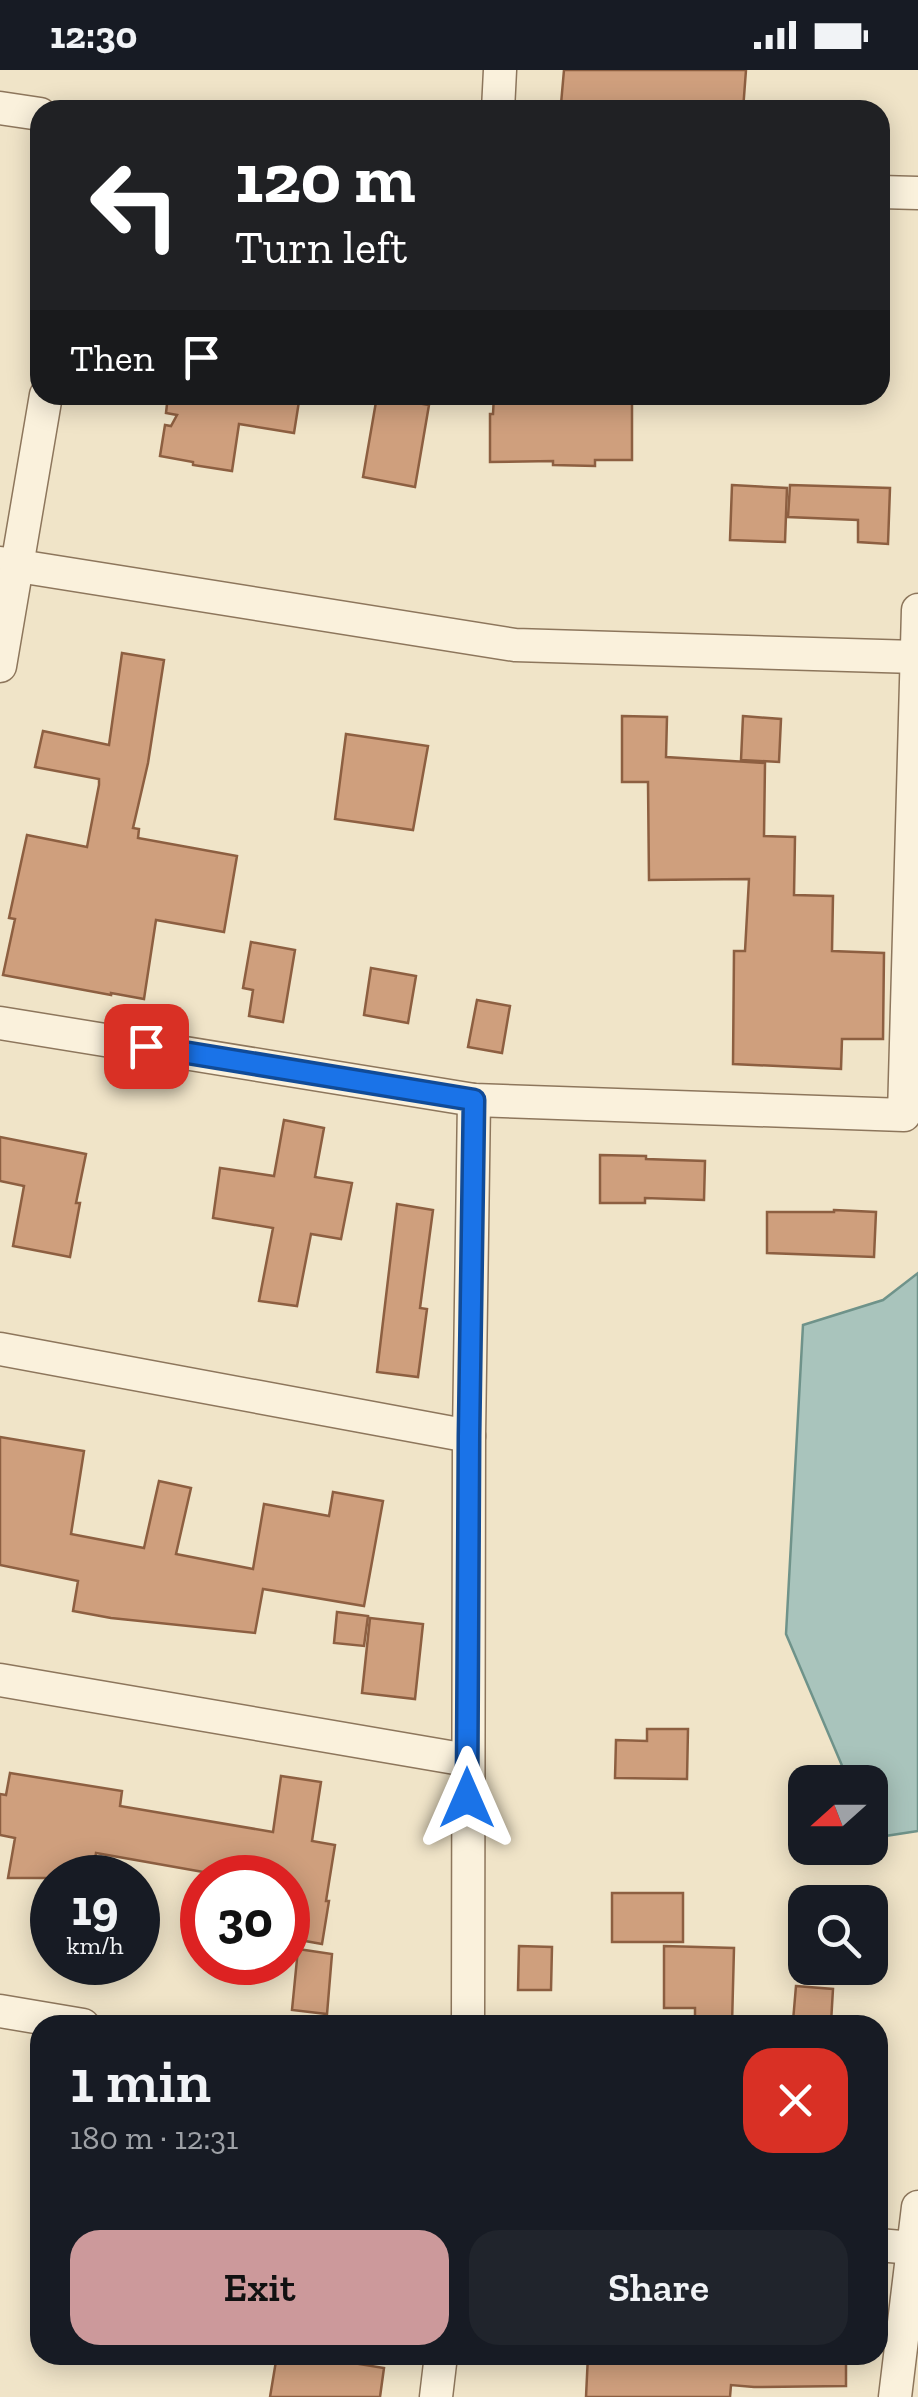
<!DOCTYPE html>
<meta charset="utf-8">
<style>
:root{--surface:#171b24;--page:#20242c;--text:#f1f3f6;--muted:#9ea1a6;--accent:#cc999b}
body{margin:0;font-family:"Zilla Slab",serif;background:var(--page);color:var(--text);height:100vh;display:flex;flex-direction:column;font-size:38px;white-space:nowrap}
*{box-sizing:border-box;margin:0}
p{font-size:32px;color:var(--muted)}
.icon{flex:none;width:55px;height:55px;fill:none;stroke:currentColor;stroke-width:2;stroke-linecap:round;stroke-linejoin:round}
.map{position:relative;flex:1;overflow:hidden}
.side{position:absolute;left:30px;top:1945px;width:858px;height:350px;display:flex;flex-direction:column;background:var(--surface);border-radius:30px;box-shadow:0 5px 25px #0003}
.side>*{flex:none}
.guide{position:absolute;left:30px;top:30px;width:860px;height:305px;border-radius:30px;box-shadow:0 5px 25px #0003;background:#202124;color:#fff;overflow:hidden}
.needle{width:65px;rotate:249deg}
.controls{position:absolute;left:788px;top:1695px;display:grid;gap:20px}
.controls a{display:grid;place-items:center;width:100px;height:100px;border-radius:20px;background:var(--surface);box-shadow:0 5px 25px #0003;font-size:50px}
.speed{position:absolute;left:30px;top:1785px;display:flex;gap:20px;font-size:50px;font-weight:700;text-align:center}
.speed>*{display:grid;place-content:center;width:130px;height:130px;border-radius:50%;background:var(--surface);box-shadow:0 5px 25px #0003;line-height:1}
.speed small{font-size:25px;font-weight:400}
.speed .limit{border:15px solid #d22;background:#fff;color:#111}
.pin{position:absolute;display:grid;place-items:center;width:85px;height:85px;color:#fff;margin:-42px;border-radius:20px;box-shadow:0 5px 15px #0006}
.me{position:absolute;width:110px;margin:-55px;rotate:0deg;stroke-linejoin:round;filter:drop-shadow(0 0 8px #0008)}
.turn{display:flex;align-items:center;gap:35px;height:210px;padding:0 40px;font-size:45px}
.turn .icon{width:130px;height:130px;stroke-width:2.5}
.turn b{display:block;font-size:70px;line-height:85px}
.then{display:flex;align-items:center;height:95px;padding:0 40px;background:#0003;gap:20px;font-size:38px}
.round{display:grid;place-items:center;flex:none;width:105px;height:105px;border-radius:30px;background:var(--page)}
.summary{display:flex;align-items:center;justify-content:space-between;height:170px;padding:0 40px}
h1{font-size:60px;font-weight:600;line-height:75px}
.primary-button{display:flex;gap:20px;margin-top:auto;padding:20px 40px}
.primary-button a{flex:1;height:115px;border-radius:30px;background:var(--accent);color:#111;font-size:40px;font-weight:600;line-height:115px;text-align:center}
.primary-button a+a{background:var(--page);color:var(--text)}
.status{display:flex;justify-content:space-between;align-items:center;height:70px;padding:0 50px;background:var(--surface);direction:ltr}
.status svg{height:28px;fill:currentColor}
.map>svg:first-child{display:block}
.water{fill:#a9c4bc;stroke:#6f938a;stroke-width:2.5}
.building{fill:#cf9f7d;stroke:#8d5f41;stroke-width:2.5}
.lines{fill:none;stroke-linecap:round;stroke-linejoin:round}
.street-casing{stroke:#8d765c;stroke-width:35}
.street{stroke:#faf1dc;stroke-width:32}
.route-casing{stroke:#114b97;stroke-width:25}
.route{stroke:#1a73e8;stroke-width:18}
</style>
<div class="status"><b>12:30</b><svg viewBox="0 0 49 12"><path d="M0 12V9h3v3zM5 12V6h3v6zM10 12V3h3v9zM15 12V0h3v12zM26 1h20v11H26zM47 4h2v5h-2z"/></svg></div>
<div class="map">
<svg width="918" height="2327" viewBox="0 0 918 2327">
<rect width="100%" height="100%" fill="#f0e4c8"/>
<path class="water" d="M918 1203V1761L872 1768 870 1763V1712H849L786 1564 803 1255 883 1230Z"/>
<g class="building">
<path d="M564 0H746L743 40H624L561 34Z"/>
<path d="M168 325H300L294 363 239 354 232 401 193 395V392L160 386 165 355 171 356 177 345 166 343Z"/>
<path d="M494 325H632V390H595V396L553 395V391L490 392V344H493Z"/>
<path d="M377 326 429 335 415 417 363 407Z"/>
<path d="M732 415 787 418 785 472 730 470Z"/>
<path d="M790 415 890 418 888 474 858 472V450L788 447Z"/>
<path d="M122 583 164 590 148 693 133 758 139 759 138 768 237 786 224 862 156 850 144 929 111 923V925L3 905 15 849 9 848 27 765 87 777 99 715V709L35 697 43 661 109 675Z"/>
<path d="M622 646 667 647 666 687 765 693 764 766 795 767 794 825 833 826 832 881 884 883 883 969H842L841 999 733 994 734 881H745L749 809 649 810 648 712H622Z"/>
<path d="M743 646 781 649 779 692 741 690Z"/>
<path d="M346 664 428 676 413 760 335 749Z"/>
<path d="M251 872 295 880 283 952 249 946 253 920 243 918Z"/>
<path d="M371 898 416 906 408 953 364 945Z"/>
<path d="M477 930 510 936 502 983 468 977Z"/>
<path d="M284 1050 324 1058 315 1107 352 1113 341 1169 311 1164 297 1236 259 1231 273 1158 213 1148 220 1098 274 1106Z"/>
<path d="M0 1067 86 1084 76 1133H80L70 1187 13 1176 24 1116 0 1111Z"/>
<path d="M600 1085 646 1086V1089L705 1091 704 1130 645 1128V1133H600Z"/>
<path d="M397 1134 433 1140 420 1238 427 1239 418 1307 377 1302Z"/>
<path d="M834 1140 876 1142 874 1187 767 1183V1142H834Z"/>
<path d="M0 1367 84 1381 71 1464 144 1478 159 1411 191 1418 176 1484 253 1499 264 1434 329 1446 333 1422 383 1431 364 1536 263 1519 255 1563 111 1548 73 1541 78 1511 0 1495Z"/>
<path d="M337 1542 368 1546 364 1576 334 1573Z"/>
<path d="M370 1548 423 1554 415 1629 362 1623Z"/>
<path d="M647 1659H688L687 1709 615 1708 616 1670 647 1671Z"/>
<path d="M10 1703 122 1721 120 1736 273 1762 281 1706 321 1712 312 1771 335 1775 326 1831H329L322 1874 288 1868V1808H237L96 1783 92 1808H8L15 1768 0 1765V1724L6 1725Z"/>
<rect x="612" y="1823" width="71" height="49"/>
<path d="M519 1876 552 1877 551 1920H518Z"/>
<path d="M664 1876 734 1878 732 1955H695V1938H664Z"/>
<path d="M298 1879 332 1884 327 1944 292 1940Z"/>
<path d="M796 1916 833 1919 831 1953 793 1951Z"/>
<path d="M277 2285H304L384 2298 380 2327H270Z"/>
<path d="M588 2285H846V2316L754 2317 731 2315 730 2327H586Z"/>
</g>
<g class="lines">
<defs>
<g id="street">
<path d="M0 38 40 44"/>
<path d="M498 40 500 0"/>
<path d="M880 122 918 123"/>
<path d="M0 493 515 575 916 587"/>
<path d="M0 596 46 325"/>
<path d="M0 953 474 1030 904 1045 918 540"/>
<path d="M0 1279 469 1366"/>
<path d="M0 1610 467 1690"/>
<path d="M0 1941 83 1955"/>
<path d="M468 1955 469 1366 474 1030"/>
<path d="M878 2175 913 2178"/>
<path d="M436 2327 441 2285"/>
<path d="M895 2327 918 2137"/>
</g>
</defs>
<use href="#street" class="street-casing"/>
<use href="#street" class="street"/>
</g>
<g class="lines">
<defs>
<path id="route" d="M146 976 474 1030 469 1366 467 1728"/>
</defs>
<use href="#route" class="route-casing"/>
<use href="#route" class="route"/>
</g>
</svg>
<div class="controls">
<a><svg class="needle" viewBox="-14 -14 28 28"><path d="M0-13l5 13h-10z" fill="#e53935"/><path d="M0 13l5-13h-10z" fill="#9ea1a6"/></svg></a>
<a><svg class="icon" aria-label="search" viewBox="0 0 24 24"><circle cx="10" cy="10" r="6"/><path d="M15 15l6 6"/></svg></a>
</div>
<div class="speed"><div>19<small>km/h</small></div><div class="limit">30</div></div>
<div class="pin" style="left:146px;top:976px;background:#d93025"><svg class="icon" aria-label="arrive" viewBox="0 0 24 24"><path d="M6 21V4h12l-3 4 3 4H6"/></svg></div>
<svg class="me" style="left:467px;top:1728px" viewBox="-20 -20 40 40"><path d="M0-17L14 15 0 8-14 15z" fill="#1a73e8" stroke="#fff" stroke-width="4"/></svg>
<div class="guide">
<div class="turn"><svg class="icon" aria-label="left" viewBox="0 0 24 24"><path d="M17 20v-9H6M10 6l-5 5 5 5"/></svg><div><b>120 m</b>Turn left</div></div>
<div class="then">Then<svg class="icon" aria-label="arrive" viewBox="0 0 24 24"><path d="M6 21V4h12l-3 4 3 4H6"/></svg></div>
</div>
<section class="side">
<div class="summary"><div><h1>1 min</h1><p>180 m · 12:31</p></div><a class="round" style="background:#d93025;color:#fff"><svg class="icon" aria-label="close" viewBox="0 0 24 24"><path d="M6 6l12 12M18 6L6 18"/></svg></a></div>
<div class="primary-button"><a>Exit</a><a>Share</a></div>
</section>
</div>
